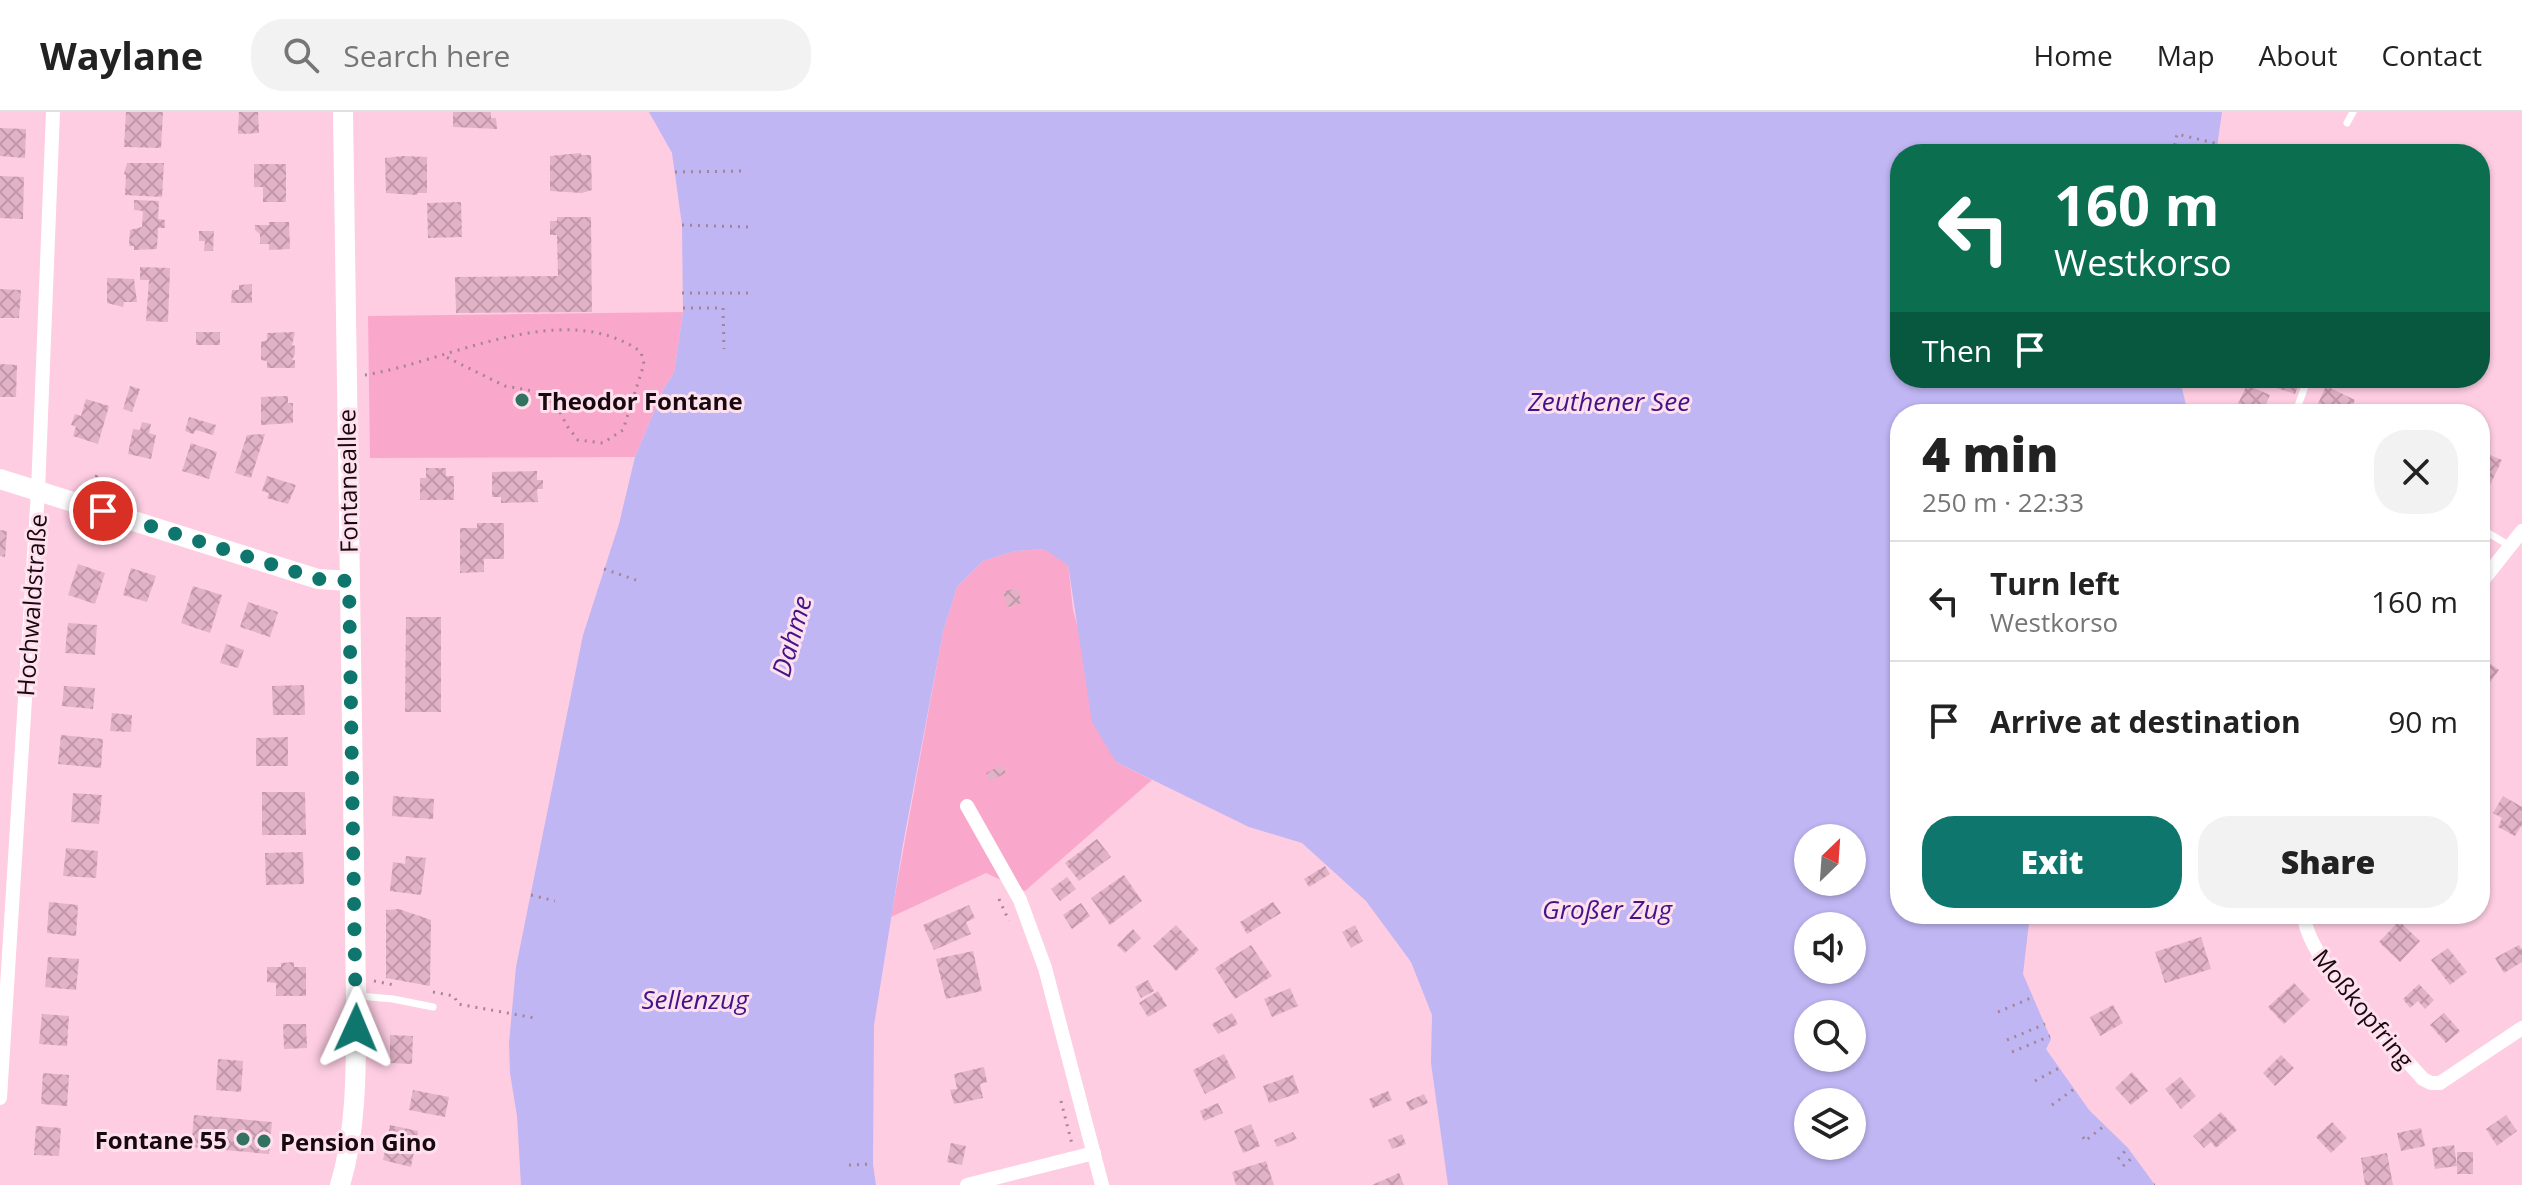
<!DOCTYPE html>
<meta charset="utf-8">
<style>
:root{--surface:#fff;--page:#f2f2f2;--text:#222;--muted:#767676;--line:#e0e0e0;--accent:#0f766e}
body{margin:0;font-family:"Open Sans",sans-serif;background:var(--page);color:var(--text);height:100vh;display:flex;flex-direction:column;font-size:30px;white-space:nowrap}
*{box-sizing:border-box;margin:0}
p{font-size:26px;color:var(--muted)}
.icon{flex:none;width:44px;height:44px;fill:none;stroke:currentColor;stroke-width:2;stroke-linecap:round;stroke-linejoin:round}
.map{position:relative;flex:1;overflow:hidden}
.sheet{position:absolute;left:1890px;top:292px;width:600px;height:520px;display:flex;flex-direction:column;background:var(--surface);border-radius:32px;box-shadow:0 2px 6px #0004}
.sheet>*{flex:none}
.guide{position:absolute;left:1890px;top:32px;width:600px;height:244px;border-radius:32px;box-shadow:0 2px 6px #0004;background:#0b6e4f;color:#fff;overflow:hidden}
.needle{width:52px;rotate:25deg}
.controls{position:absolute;left:1794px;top:712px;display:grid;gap:16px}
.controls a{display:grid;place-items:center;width:72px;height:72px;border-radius:50%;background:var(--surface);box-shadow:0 2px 6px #0004;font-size:40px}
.pin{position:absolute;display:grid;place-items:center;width:68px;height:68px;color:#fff;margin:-34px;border:4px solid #fff;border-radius:50%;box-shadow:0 2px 8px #0007}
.me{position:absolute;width:88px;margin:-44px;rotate:1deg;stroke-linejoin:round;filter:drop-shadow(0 0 6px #0008)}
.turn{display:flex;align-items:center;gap:28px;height:168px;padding:0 32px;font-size:36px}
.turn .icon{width:104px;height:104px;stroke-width:2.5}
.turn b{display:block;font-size:56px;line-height:68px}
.then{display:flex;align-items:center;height:76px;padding:0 32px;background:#0003;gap:16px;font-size:30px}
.round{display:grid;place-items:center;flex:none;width:84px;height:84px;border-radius:32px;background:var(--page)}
.summary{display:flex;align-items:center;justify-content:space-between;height:136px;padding:0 32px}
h1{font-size:48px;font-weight:800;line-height:60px}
.primary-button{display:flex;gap:16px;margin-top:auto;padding:16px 32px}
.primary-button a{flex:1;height:92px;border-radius:32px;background:var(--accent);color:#fff;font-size:32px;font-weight:800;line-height:92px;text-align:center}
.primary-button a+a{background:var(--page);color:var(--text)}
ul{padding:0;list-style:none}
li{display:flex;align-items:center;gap:24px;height:120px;padding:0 32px;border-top:2px solid var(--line)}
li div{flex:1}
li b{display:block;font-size:30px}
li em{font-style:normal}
header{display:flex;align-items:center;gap:48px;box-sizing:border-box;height:112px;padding:0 40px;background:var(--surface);border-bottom:2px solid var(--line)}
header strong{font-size:38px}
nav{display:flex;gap:44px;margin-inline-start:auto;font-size:28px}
.search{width:560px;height:72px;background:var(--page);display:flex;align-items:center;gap:20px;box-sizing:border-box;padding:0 28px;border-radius:32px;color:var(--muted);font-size:30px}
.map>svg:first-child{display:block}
.green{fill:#faa7cc}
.water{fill:#bfb6f3;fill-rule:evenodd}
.building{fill:url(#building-cross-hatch)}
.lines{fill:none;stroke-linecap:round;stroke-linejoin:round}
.path{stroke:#a88393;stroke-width:3;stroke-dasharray:2 6;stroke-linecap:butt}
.lane{stroke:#fff;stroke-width:7}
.street{stroke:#fff;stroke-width:14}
.secondary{stroke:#fff;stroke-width:20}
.route{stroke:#0f766e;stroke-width:14;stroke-dasharray:0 25.2}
.poi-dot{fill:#33725f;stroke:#ffe0ed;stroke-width:3}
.labels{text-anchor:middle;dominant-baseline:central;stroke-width:6;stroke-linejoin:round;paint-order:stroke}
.poi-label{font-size:24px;font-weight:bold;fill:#18080f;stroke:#ffe0ed;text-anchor:start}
.street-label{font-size:24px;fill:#18080f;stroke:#ffe0ed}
.water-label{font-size:26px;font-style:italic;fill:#40158a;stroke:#ffe0ed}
</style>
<header>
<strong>Waylane</strong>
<div class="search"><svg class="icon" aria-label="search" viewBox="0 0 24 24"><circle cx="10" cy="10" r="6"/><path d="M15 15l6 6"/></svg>Search here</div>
<nav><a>Home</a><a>Map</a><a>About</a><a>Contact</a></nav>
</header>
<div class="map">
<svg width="2522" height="1073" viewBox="0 0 2522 1073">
<defs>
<pattern id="building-cross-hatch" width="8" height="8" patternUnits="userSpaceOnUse" patternTransform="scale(2)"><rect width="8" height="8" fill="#e2b2c6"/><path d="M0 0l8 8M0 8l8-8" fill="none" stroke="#c198a9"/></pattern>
</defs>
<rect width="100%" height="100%" fill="#fecde2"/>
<g class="green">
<path d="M683 200 674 261 664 276 635 345 370 346 368 204Z"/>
<path d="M1044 437 1068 452 1073 498 1116 650 1152 668 1025 779 986 761 891 805 943 520 957 475 983 449 1015 439Z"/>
</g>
<path class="water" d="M649 0H2222L2216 42H1900V266H2184L2182 276 2188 302H1900V802H2030L2023 862 2051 927 2046 937 2089 998 2128 1036 2155 1073H1448L1431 951 1432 903 1411 850 1366 789 1302 731 1249 715 1116 650 1092 610 1068 453 1044 437 1015 439 983 449 957 475 943 520 903 732 874 913 873 1052 876 1073H521L517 1004 510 961 509 931 516 855 583 523 619 412 635 345 664 276 674 261 683 200 682 113 672 41ZM1808 726H1852V770H1808ZM1808 814H1852V858H1808ZM1808 902H1852V946H1808ZM1808 990H1852V1034H1808Z"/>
<g class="building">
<path d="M126 0H163L161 36 124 35Z"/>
<path d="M239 0H258L259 21 238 22Z"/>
<path d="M453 0H491V6H496L497 17 453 15Z"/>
<path d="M0 16 26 17 25 46 0 44Z"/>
<path d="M581 41V43H591L592 78 582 81 550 79V44Z"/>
<path d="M403 44 427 45V81H417V83L386 81 385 46Z"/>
<path d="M127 51H164L162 85 125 83 126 63 124 62Z"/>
<path d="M254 52H286V90H263V75H254Z"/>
<path d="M0 64 24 65 23 107 0 106Z"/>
<path d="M134 88 159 89 158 107 165 108V116H158L157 137 134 138V134H129L130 118 142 115 143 99 134 98Z"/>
<path d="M461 90 462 125 428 126 427 91Z"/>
<path d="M557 105H591L592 200 456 201 455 165 558 164 557 123H550V109H557Z"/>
<path d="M269 110H289L290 137 269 138V132H260V122L255 118V113H269Z"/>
<path d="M199 119H214L213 139H204L205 129H199Z"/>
<path d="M140 155 170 156 168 210 146 209 149 168H140Z"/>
<path d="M107 166 134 167 137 190H124L123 195 107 191Z"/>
<path d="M252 172V191H231L232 178H239V173Z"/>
<path d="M0 177 21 178 19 206H0Z"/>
<rect x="196" y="220" width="24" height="13"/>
<path d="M295 220 292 233 295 234V242L292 248H295V256H267V249L261 248V230L267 228V221Z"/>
<path d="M0 252 17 253 16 285H0Z"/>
<path d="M2274 266H2301L2295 282 2271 274Z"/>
<path d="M2247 273 2270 283 2262 302H2244L2235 298Z"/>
<path d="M130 274 140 277 132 300 123 297Z"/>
<path d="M2326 274 2355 288 2348 302H2333L2317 294Z"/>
<path d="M288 284V291H293V311L261 313V285Z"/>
<path d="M86 287 109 294 98 332 73 324 76 314 71 313 75 302 81 304Z"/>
<path d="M189 305 216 313 213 323 196 318 193 322 185 319Z"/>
<path d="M142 310 151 312 149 321 156 323 151 347 128 342 133 317 140 318Z"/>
<path d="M265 322 251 366 235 361 247 323Z"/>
<path d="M191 331 217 340 209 367 182 359Z"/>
<path d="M2481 339 2502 348 2490 373 2480 368Z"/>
<path d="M426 356H446V364H454V388H420V366H426Z"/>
<path d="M537 359V368H543V377H537L538 390 501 391V385H492V360Z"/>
<path d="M267 364 296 373 288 392 267 386 269 381 262 379Z"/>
<path d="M477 411H504V447H484V460L460 461V416H477Z"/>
<path d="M0 418 7 419 5 445 0 444Z"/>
<path d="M78 452 105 461 95 492 68 483Z"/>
<path d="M131 456 156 464 147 490 123 483Z"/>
<path d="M193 474 222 483 210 521 181 511Z"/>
<path d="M1017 476 1022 491 1008 495 1003 480Z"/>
<path d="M248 490 278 500 270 525 240 515Z"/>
<path d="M406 505H441V600H405Z"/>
<path d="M68 511 97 513 95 543 65 541Z"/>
<path d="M226 532 244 538 238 556 220 551Z"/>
<path d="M2480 544 2499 558 2485 577 2480 574Z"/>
<path d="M304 573 305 603H273L272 574Z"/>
<path d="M64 574 95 576 93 597 62 594Z"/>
<path d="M112 601 132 603 131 620 110 619Z"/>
<path d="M61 623 103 627 101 656 58 652Z"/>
<path d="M288 625V654H256V626Z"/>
<path d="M1002 653 1006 661 990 669 986 661Z"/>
<path d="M262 680H305L306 723H262Z"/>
<path d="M73 681 102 683 99 712 71 710Z"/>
<path d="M393 684 434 687 433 707 392 704Z"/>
<path d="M2503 684 2522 695V713L2515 724 2498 715 2502 706 2493 701Z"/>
<path d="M1097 727 1111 745 1079 769 1065 751Z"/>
<path d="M66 736 98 739 96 766 63 764Z"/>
<path d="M303 740 304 772 266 773 265 741Z"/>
<path d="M406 744 426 746 421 783 390 779 393 750 405 752Z"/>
<path d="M1325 754 1330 762 1309 775 1304 767Z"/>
<path d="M1124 763 1142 789 1110 813 1091 786Z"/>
<path d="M1067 765 1076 777 1060 789 1051 777Z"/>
<path d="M49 790 78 793 76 824 47 821Z"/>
<path d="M1273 790 1281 801 1247 822 1240 810Z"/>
<path d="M1081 791 1090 804 1072 817 1063 803Z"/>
<path d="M969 793 975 806 966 810 971 822 934 838 923 813Z"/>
<path d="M399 797 431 808 430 874 386 866V798Z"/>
<path d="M2399 809 2420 829 2400 850 2379 830Z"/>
<path d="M1176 813 1199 838 1176 859 1153 834Z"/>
<path d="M1355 813 1363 829 1351 836 1342 820Z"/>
<path d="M1133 817 1141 826 1125 841 1117 833Z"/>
<path d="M2201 825 2211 857 2165 871 2155 840Z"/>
<path d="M1251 833 1272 864 1235 887 1215 856Z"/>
<path d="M2519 833 2522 838V850L2504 861 2495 846Z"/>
<path d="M2448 836 2467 860 2450 873 2431 848Z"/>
<path d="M973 839 982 879 946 887 936 847Z"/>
<path d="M48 845 79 847 76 878 45 875Z"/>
<path d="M294 850V855H306V884H276V871L267 870V855H281V851Z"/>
<path d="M1148 868 1154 879 1141 886 1135 875Z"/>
<path d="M2294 871 2310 888 2284 912 2268 895Z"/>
<path d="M2419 872 2434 888 2425 897 2418 889 2410 896 2403 887Z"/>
<path d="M1290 876 1298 894 1272 905 1264 887Z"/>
<path d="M1158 879 1167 894 1148 905 1139 891Z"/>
<path d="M2113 893 2123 911 2100 924 2090 905Z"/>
<path d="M1232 901 1238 912 1218 922 1212 912Z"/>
<path d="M2444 901 2460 919 2446 931 2430 913Z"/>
<path d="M42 902 69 904 67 934 39 932Z"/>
<path d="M283 912H306L307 936 284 937Z"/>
<path d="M390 923 413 924 412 952 390 951Z"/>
<path d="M1224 942 1236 966 1205 982 1193 958Z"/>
<path d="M2281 943 2294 956 2275 974 2263 961Z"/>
<path d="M218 947 243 949 241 980 216 978Z"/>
<path d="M984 955 987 970 980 972 983 986 954 992 950 978 957 977 954 962Z"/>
<path d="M2132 960 2148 979 2131 993 2115 976Z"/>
<path d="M43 961 69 963 67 994 41 992Z"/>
<path d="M1293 963 1299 981 1269 991 1263 974Z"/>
<path d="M2180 965 2196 984 2181 997 2165 977Z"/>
<path d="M413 978 449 985 445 1005 409 998Z"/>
<path d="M1388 979 1392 988 1373 996 1369 987Z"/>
<path d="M1424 982 1428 991 1410 999 1406 990Z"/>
<path d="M1218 991 1223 1001 1204 1009 1200 999Z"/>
<path d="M2221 1000 2237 1018 2216 1036 2211 1030 2204 1036 2193 1024Z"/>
<path d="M194 1003 272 1010 269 1042 191 1035Z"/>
<path d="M2506 1003 2517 1019 2497 1034 2486 1017Z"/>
<path d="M2332 1010 2347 1026 2331 1041 2316 1025Z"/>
<path d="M1251 1012 1260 1034 1243 1041 1234 1019Z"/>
<path d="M390 1013 418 1019 411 1055 383 1048Z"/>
<path d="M36 1014 61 1016 59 1044 34 1043Z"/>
<path d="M2421 1016 2425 1034 2401 1039 2397 1021Z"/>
<path d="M1293 1020 1297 1027 1277 1035 1274 1028Z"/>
<path d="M1402 1022 1406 1032 1392 1037 1388 1028Z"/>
<path d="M951 1031 966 1034 962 1053 947 1050Z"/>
<path d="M2454 1033 2457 1054 2435 1057 2432 1036Z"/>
<rect x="2457" y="1040" width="16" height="22"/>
<path d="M2387 1041 2393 1073H2365L2361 1046Z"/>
<path d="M1266 1049 1274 1073H1236L1232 1060Z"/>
<path d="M1399 1061 1404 1073H1372Z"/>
</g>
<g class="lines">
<g class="path">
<path d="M2173 41 2177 22 2218 32"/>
<path d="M675 60 746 59"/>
<path d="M682 113 752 115"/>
<path d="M682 181H752"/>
<path d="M683 196H723L724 237"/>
<path d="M365 263C447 250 564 184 641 240L644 252 623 318 603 331 578 328 567 314 558 296 533 279 505 274 442 243"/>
<path d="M2155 266 2182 276"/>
<path d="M2127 267 2128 266"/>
<path d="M96 365 98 361"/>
<path d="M604 457 636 468"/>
<path d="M531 783 555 789"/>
<path d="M999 787 1009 809"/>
<path d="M374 869 394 873"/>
<path d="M433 880 454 884 458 892 535 906"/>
<path d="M1998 900 2033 885"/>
<path d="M2007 928 2045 912"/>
<path d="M2012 940 2050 924"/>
<path d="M2035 969 2059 956"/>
<path d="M1061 989 1072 1032"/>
<path d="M2052 993 2074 977"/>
<path d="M2083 1025 2085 1029 2104 1014"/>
<path d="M2118 1047 2128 1036"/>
<path d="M849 1053 873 1052"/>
<path d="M2123 1054 2134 1044"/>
<path d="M2154 1073H2155"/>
</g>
<g class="lane">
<path d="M2347 11 2353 0"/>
<path d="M2295 302 2308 266"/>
<path d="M2480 416 2510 434"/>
<path d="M359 884 393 887 433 895"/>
</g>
<g class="street">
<path d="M2480 472 2522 419"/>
<path d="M967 694 1020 788 1045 856 1102 1073"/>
<path d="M2304 802C2305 846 2392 932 2423 967L2431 971H2440L2522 916"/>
<path d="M0 986 38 379 53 0"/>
<path d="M967 1073 1094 1041"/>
</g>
<g class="secondary">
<path d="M0 367 318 467 349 469"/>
<path d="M340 1073C358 1013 356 946 356 883L343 0"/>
</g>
</g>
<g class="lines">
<path class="route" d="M103 399 318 467 349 469 356 916"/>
</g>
<g class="poi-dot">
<circle cx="522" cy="288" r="8"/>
<circle cx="243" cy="1027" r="8"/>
<circle cx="264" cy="1029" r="8"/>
</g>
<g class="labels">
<g class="poi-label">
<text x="538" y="288">Theodor Fontane</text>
<text x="227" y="1027" text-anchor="end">Fontane 55</text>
<text x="280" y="1029">Pension Gino</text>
</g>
<g class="street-label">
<text transform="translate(347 369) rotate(-91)">Fontaneallee</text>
<text transform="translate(31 493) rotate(-86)">Hochwaldstraße</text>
<text transform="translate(2364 896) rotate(51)">Moßkopfring</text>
</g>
<g class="water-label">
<text x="1609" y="289">Zeuthener See</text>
<text transform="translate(791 524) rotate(-74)">Dahme</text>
<text x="1607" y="797">Großer Zug</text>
<text x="695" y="887">Sellenzug</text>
</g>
</g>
</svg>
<div class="controls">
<a><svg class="needle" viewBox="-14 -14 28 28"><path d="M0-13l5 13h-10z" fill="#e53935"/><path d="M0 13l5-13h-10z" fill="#767676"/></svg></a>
<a><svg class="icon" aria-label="sound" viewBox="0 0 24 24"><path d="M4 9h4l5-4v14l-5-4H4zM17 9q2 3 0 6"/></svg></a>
<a><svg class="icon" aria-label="search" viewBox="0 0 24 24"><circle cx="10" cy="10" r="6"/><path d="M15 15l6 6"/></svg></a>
<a><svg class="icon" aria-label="layers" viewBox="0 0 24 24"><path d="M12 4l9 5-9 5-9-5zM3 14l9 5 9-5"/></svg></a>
</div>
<div class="pin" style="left:103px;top:399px;background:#d93025"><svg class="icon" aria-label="arrive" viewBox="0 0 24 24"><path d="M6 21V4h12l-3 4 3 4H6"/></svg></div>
<svg class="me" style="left:356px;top:916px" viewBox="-20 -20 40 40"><path d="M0-17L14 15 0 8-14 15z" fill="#0f766e" stroke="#fff" stroke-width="4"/></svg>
<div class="guide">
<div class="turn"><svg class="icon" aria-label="left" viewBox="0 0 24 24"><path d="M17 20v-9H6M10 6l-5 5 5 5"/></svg><div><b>160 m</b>Westkorso</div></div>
<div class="then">Then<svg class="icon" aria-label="arrive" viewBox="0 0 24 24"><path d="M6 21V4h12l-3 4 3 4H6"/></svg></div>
</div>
<section class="sheet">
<div class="summary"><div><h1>4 min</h1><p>250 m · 22:33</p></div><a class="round"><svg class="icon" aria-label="close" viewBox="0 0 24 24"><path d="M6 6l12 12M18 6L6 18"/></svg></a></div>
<ul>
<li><svg class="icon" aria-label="left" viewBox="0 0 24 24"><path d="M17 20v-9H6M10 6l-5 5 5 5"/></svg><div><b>Turn left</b><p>Westkorso</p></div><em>160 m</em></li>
<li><svg class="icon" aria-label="arrive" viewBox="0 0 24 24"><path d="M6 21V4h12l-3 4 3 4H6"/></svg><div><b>Arrive at destination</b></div><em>90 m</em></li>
</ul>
<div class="primary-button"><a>Exit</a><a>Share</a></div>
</section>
</div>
